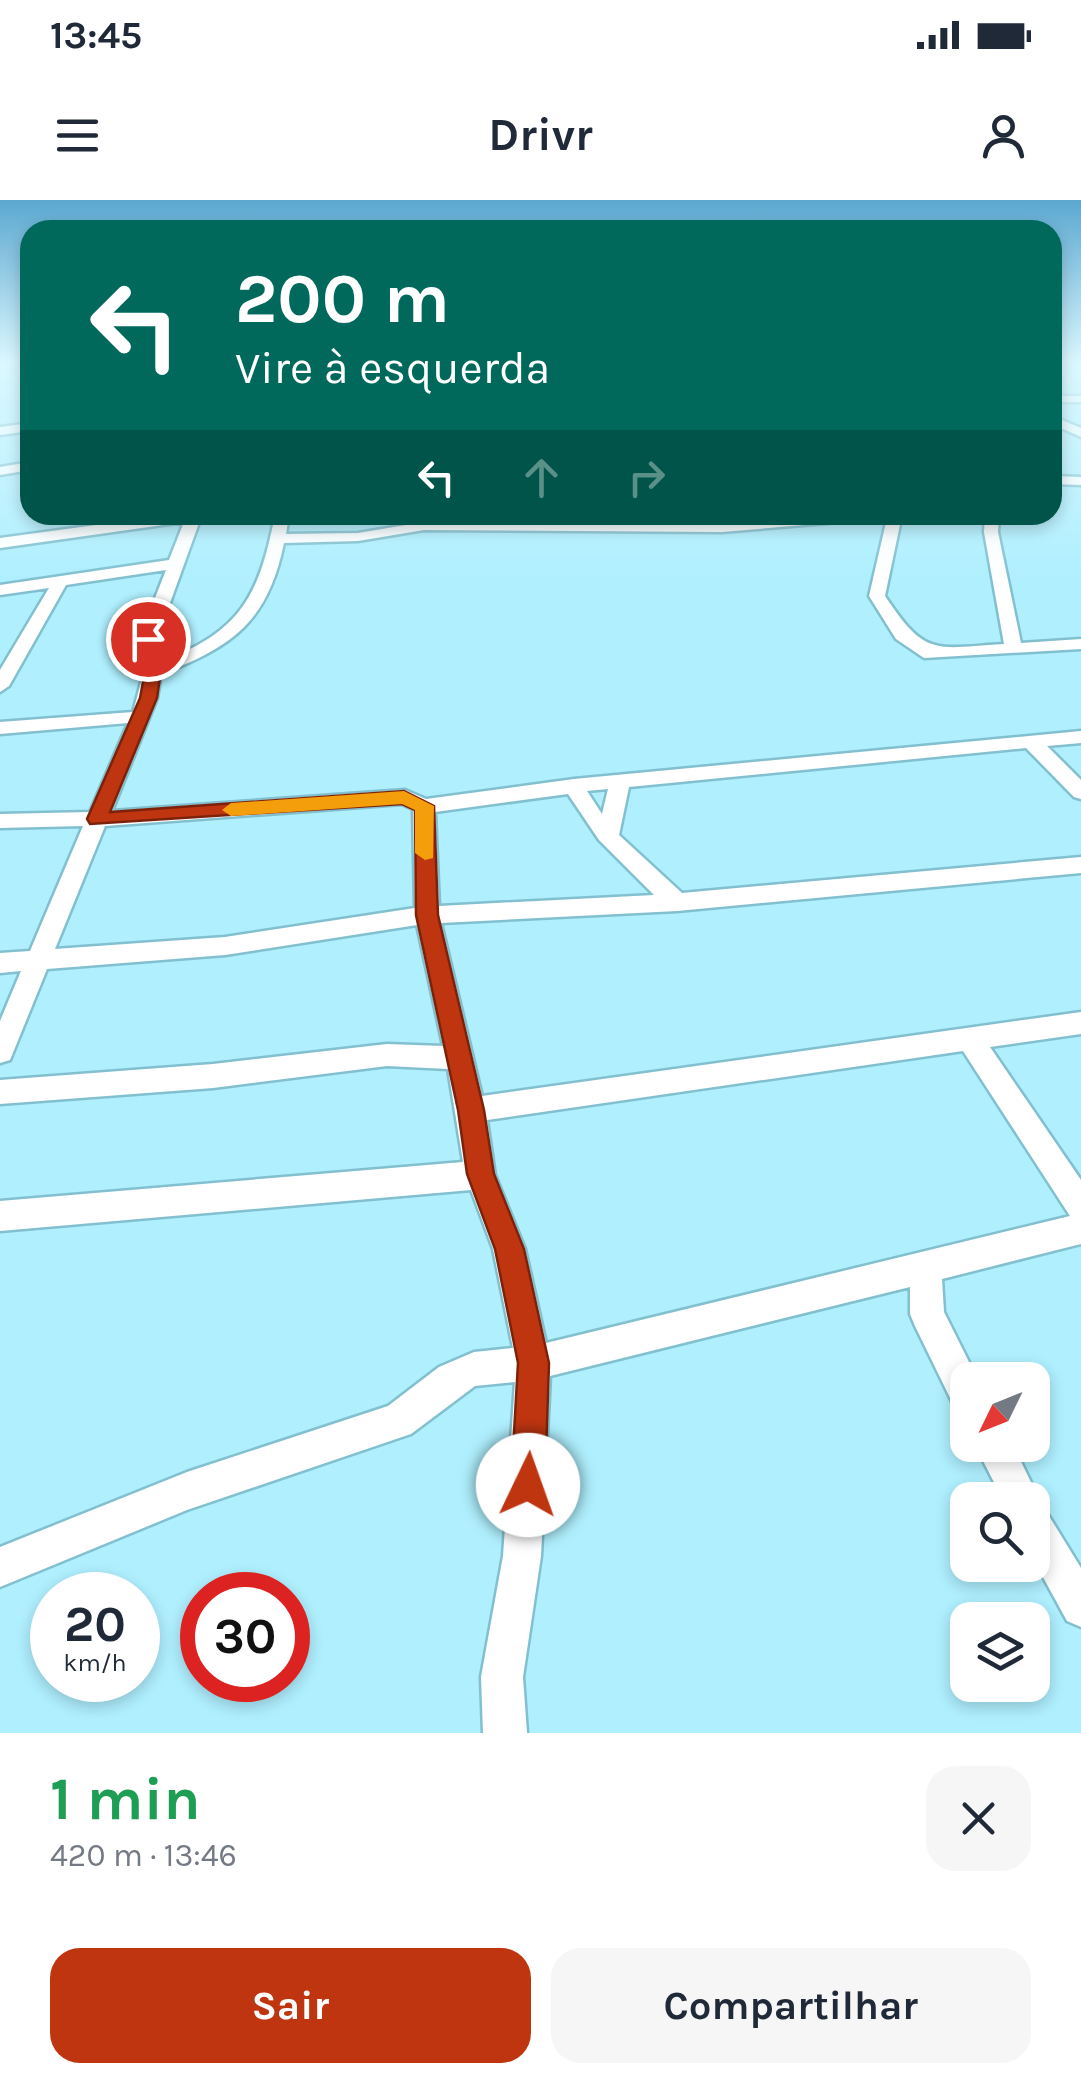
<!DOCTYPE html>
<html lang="pt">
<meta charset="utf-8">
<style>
:root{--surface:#fff;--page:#f6f6f7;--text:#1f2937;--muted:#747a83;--accent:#bf3510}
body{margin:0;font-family:Karla,sans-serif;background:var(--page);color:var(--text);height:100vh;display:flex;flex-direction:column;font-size:38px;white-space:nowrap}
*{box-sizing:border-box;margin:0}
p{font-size:32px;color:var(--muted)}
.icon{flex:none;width:55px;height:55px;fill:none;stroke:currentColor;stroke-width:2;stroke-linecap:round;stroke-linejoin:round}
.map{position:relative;height:1533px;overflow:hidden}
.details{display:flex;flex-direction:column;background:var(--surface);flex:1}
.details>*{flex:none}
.guide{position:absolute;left:20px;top:20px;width:1042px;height:305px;border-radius:30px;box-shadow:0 5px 15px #0003;background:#00695c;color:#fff;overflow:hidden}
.needle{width:65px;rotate:227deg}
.controls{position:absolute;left:950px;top:1162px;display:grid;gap:20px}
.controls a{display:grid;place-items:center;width:100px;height:100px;border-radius:20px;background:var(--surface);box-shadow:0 5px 15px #0003;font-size:50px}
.speed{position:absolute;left:30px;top:1372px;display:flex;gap:20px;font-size:50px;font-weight:700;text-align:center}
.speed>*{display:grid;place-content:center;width:130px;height:130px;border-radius:50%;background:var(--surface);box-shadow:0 5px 15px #0003;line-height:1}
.speed small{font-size:25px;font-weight:400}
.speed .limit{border:15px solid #d22;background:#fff;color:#111}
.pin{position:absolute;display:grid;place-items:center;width:85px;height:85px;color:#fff;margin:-42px;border:5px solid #fff;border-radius:50%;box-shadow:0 2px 10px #0007}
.me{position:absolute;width:110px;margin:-55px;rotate:3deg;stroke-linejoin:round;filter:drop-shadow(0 0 8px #0008)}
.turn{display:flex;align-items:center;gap:35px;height:210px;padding:0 50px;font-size:45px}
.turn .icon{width:130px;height:130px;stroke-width:2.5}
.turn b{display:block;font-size:70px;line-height:85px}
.lanes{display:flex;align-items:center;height:95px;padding:0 50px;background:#0003;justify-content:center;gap:50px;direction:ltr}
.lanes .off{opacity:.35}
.round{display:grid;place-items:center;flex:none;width:105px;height:105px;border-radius:30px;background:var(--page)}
.head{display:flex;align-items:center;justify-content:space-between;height:170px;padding:0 50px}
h1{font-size:60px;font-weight:700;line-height:75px;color:#1e9e55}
.primary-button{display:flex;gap:20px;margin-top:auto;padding:20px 50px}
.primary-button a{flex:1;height:115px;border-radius:30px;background:var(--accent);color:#fff;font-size:40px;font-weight:700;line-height:115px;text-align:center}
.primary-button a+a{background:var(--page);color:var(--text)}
.status{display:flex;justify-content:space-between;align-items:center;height:70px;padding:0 50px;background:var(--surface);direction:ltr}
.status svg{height:28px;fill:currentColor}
header{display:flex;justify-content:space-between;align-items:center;height:130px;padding:0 50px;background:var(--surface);font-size:45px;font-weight:700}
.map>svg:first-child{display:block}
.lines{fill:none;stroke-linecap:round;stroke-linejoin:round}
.street-casing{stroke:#82c0cf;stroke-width:5}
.street{fill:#fff;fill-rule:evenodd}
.route{fill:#bf3510;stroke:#7c220a;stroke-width:2.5}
.slow{fill:#f59e0b}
</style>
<div class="status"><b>13:45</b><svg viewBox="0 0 49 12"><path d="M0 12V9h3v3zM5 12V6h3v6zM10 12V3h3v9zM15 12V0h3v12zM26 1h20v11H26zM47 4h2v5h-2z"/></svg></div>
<header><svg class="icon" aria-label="menu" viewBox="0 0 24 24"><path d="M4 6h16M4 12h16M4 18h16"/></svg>Drivr<svg class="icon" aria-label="person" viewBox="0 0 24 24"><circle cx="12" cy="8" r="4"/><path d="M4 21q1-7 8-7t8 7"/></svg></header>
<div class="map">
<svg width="1081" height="1533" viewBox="0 0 1081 1533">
<rect width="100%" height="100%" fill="#afeffe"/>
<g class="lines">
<defs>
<g id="street">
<rect x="1052" y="196" width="29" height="6"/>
<path d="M1052 216 1081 228V237L1052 224Z"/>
<path d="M30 223V231L0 235V227Z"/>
<path d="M30 262V270L0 275V267Z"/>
<path d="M1052 276 1081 277V285L1052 284Z"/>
<path d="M170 315H208L200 320 157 439 160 462C241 432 259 396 275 315H289L286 334 358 333 424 322 722 324 829 315H902L885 396C926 458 935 448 1004 444L984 332 985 315H999L998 332 1021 443 1081 439V449L924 458 896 439 869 396 887 318 722 332 424 330 358 341 284 343C268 421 233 447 161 474L157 498 112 611 405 590 426 599 574 579 1081 531V543L1047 546 1081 580V599L1074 597 1026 548 629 587 619 635 682 693 1081 657V673L677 711 441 723 482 896 1081 812V834L990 847 1081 980V1044L942 1079 944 1112 978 1180H968V1215L956 1210 915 1126 910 1114V1087L550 1176 541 1356 523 1477 527 1533H483L481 1477 503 1356 515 1182 475 1186 411 1234 187 1310 0 1387V1347L187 1272 388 1206 439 1167 474 1152 513 1148 493 1049 471 990 0 1031V1001L463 962 448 869 387 866 213 888 0 904V880L213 864 387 844 443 846 417 725 225 755 47 769 10 860 0 863V821L21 771 0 773V753L30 751 83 626 0 628V614L90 612 128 523 0 534V522L133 512 144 471 139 439 166 370 66 385 9 486 0 492V470L49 388 0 395V385L169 360 184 322 0 348V338ZM608 589 602 614 587 591ZM568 594 599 640 654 695 439 706 435 612ZM402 604 413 609 415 708 225 737 55 749 105 626ZM963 851 1070 1016 546 1143 525 1049 495 975 487 920Z"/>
<path d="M975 1245H1013L1041 1303 1081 1368V1427L1067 1421 1032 1357V1300H1003Z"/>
</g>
</defs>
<use href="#street" class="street-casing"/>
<use href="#street" class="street"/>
</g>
<linearGradient id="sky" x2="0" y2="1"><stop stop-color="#5ba8d0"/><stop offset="0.43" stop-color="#dbf8ff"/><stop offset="1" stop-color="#dbf8ff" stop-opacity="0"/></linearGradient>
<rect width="1081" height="379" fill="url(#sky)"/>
<path class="route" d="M148 435 156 439 161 471 157 498 110 612 404 591 434 606 438 715 484 910 494 974 524 1049 549 1163 545 1285 540 1297 528 1302 516 1297 511 1285 518 1163 495 1049 467 974 458 910 416 715 415 610 402 604 90 624 87 619 140 498 145 471 140 439Z"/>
<path class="slow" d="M404 591 434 606 433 658 425 660 415 653V610L402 604 231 616 222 610 231 603Z"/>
</svg>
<div class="controls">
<a><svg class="needle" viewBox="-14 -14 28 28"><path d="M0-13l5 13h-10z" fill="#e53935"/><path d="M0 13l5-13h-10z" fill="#747a83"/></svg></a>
<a><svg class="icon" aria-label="search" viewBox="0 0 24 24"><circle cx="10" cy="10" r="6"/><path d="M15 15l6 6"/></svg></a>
<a><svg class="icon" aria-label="layers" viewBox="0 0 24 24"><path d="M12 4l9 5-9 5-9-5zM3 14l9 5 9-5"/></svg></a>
</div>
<div class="speed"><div>20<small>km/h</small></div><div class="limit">30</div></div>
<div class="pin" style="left:148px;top:439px;background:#d93025"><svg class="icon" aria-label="arrive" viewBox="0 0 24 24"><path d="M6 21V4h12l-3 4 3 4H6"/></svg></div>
<svg class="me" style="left:528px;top:1285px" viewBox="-20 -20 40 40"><circle r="19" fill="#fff"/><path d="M0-13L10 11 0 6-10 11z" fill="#bf3510"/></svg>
<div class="guide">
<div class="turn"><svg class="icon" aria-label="left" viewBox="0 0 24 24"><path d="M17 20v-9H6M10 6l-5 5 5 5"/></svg><div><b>200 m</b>Vire à esquerda</div></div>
<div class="lanes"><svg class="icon" aria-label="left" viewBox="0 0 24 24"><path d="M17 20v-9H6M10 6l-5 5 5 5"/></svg><svg class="icon off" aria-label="ahead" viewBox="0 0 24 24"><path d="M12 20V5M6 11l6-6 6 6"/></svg><svg class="icon off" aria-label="right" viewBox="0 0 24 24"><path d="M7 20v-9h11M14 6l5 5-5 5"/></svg></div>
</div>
</div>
<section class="details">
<div class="head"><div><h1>1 min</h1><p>420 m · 13:46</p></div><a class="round"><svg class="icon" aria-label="close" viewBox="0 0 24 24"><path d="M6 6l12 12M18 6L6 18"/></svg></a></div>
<div class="primary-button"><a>Sair</a><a>Compartilhar</a></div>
</section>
